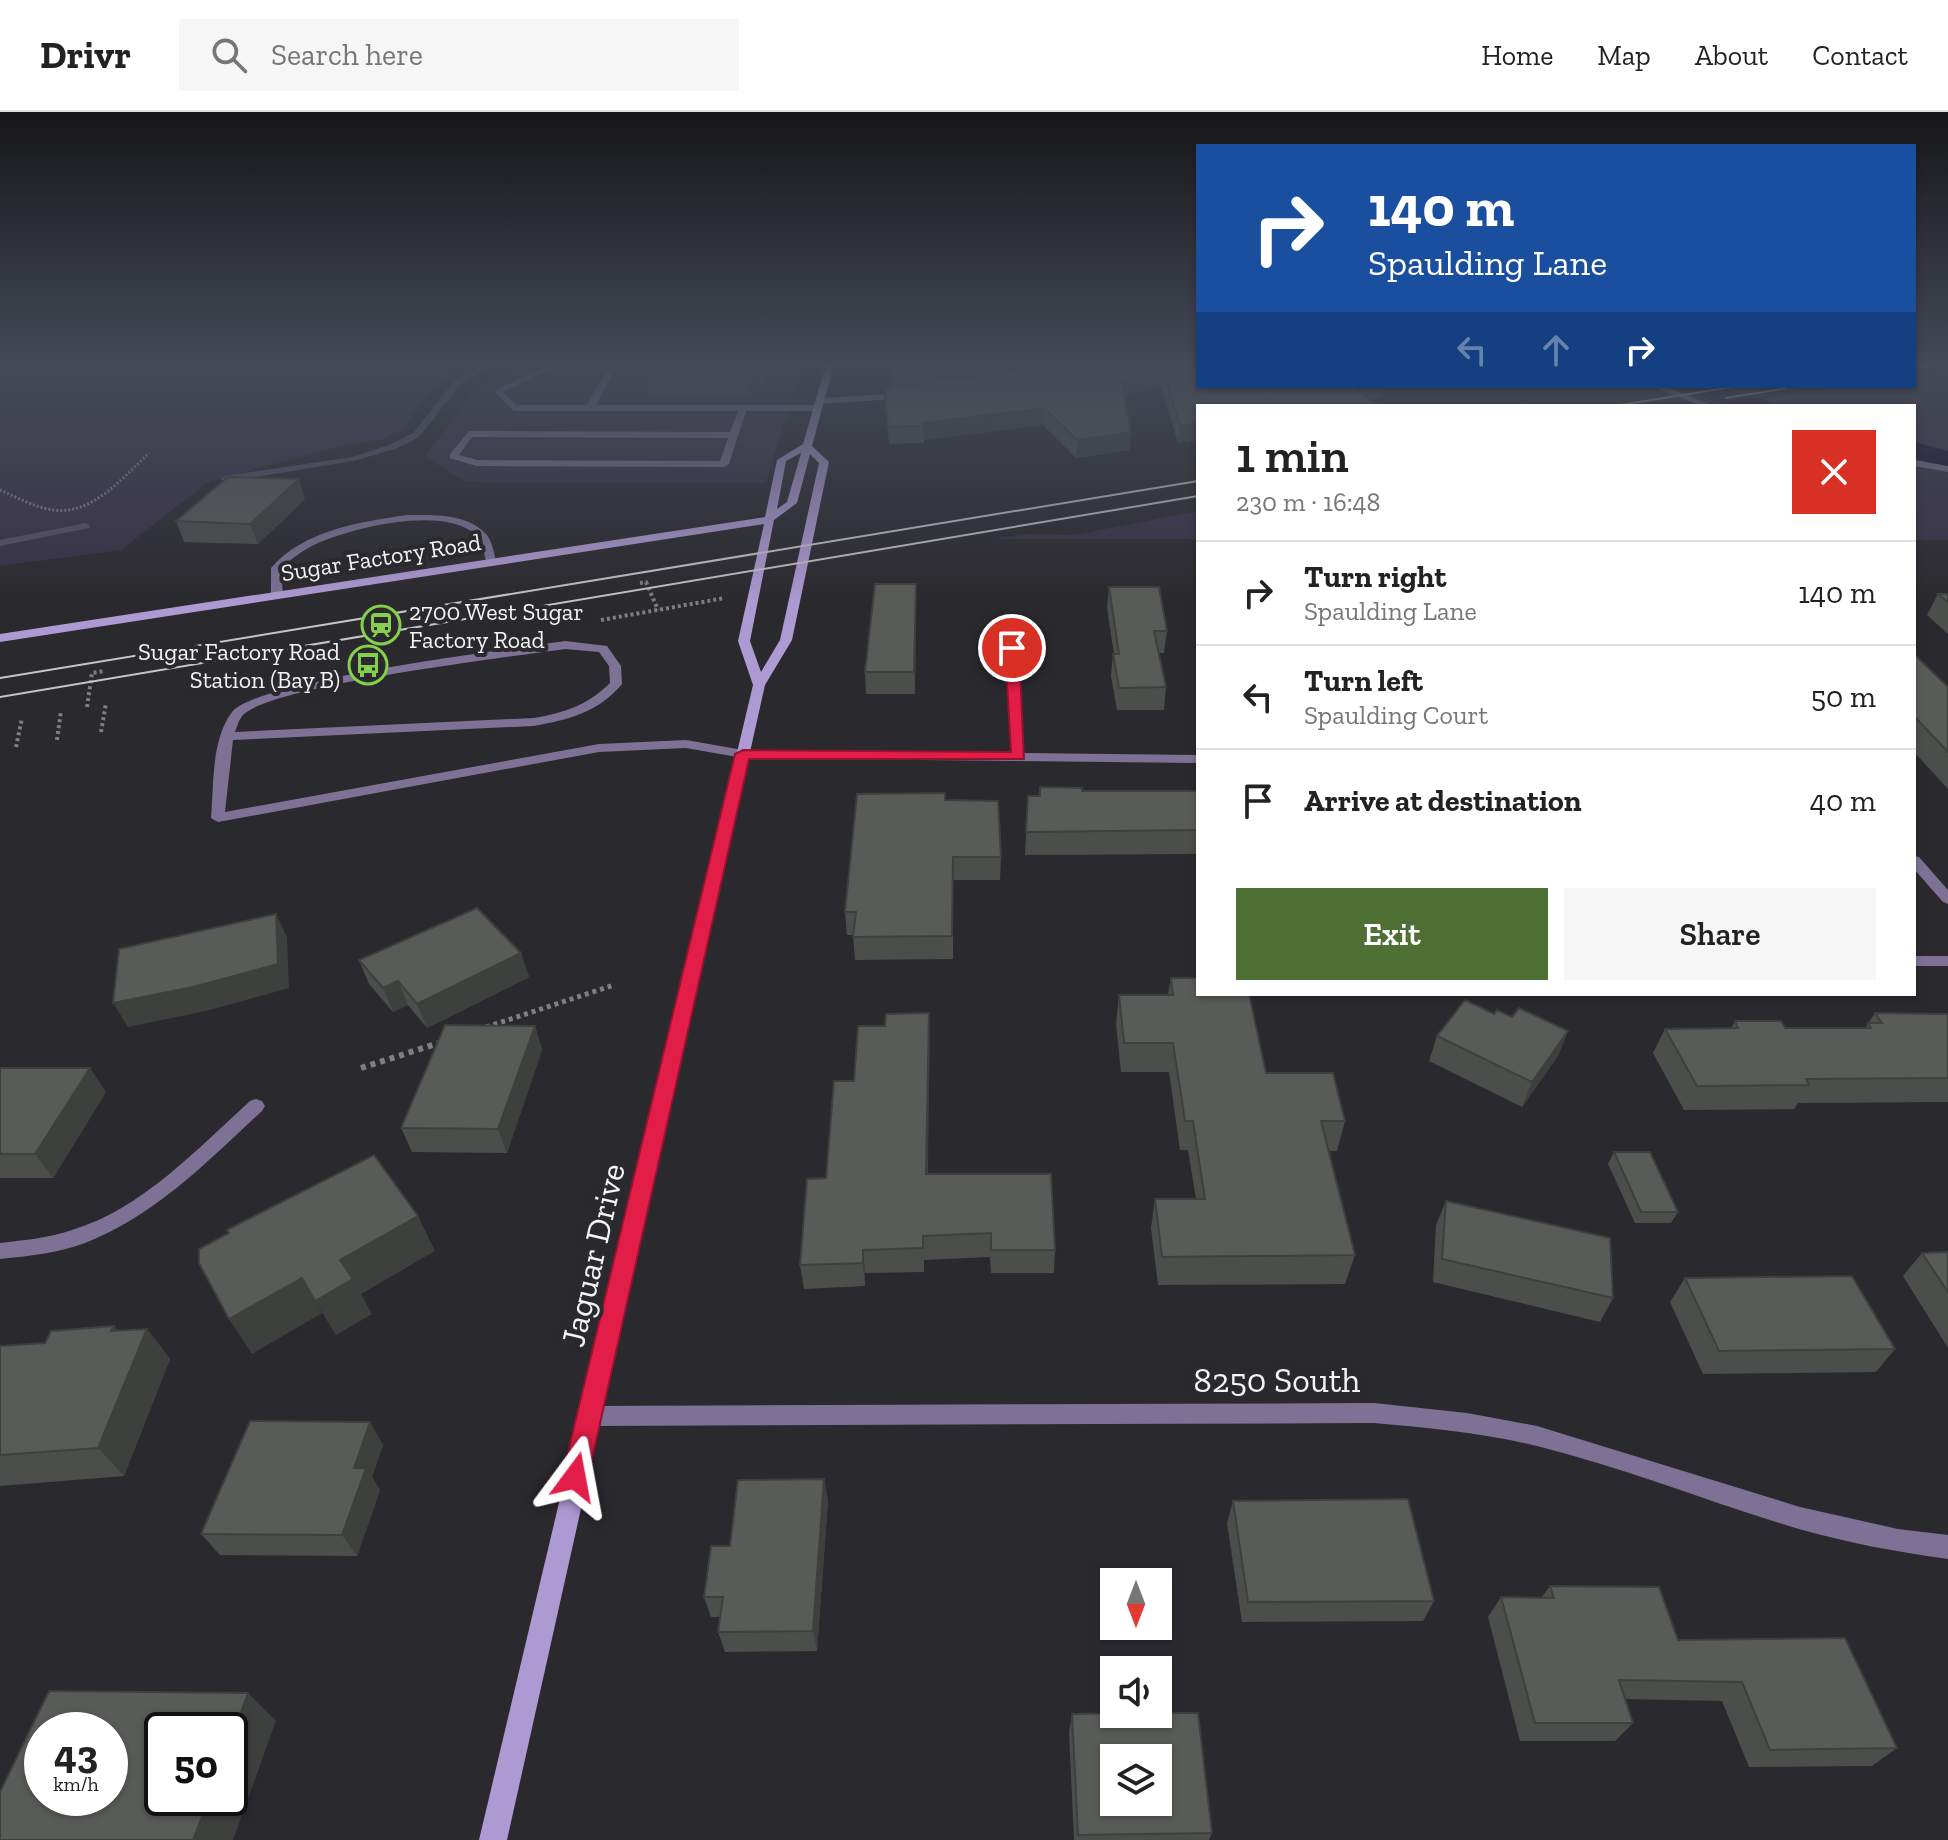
<!DOCTYPE html>
<meta charset="utf-8">
<style>
:root{--surface:#fff;--page:#f6f6f6;--text:#222;--muted:#767676;--line:#e0e0e0;--accent:#4f7035}
body{margin:0;font-family:"Zilla Slab",serif;background:var(--page);color:var(--text);height:100vh;display:flex;flex-direction:column;font-size:30px;white-space:nowrap}
*{box-sizing:border-box;margin:0}
p{font-size:26px;color:var(--muted)}
.icon{flex:none;width:44px;height:44px;fill:none;stroke:currentColor;stroke-width:2;stroke-linecap:round;stroke-linejoin:round}
.map{position:relative;flex:1;overflow:hidden}
.details{position:absolute;left:1196px;top:292px;width:720px;height:592px;display:flex;flex-direction:column;background:var(--surface);border-radius:0px;box-shadow:0 2px 6px #0004}
.details>*{flex:none}
.top-card{position:absolute;left:1196px;top:32px;width:720px;height:244px;border-radius:0px;box-shadow:0 2px 6px #0004;background:#1a4fa0;color:#fff;overflow:hidden}
.needle{width:52px;rotate:180deg}
.controls{position:absolute;left:1100px;top:1456px;display:grid;gap:16px}
.controls a{display:grid;place-items:center;width:72px;height:72px;border-radius:0px;background:var(--surface);box-shadow:0 2px 6px #0004;font-size:40px}
.speed{position:absolute;left:24px;top:1600px;display:flex;gap:16px;font-size:40px;font-weight:700;text-align:center}
.speed>*{display:grid;place-content:center;width:104px;height:104px;border-radius:50%;background:var(--surface);box-shadow:0 2px 6px #0004;line-height:1}
.speed small{font-size:20px;font-weight:400}
.speed .limit{border:4px solid #111;border-radius:12px;background:#fff;color:#111}
.pin{position:absolute;display:grid;place-items:center;width:68px;height:68px;color:#fff;margin:-34px;border:4px solid #fff;border-radius:50%;box-shadow:0 2px 8px #0007}
.me{position:absolute;width:88px;margin:-44px;rotate:13deg;stroke-linejoin:round;filter:drop-shadow(0 0 6px #0008)}
.turn{display:flex;align-items:center;gap:28px;height:168px;padding:0 40px;font-size:36px}
.turn .icon{width:104px;height:104px;stroke-width:2.5}
.turn b{display:block;font-size:56px;line-height:68px}
.lanes{display:flex;align-items:center;height:76px;padding:0 40px;background:#0003;justify-content:center;gap:40px;direction:ltr}
.lanes .off{opacity:.35}
.round{display:grid;place-items:center;flex:none;width:84px;height:84px;border-radius:0px;background:var(--page)}
.summary{display:flex;align-items:center;justify-content:space-between;height:136px;padding:0 40px}
h1{font-size:48px;font-weight:600;line-height:60px}
.cta{display:flex;gap:16px;margin-top:auto;padding:16px 40px}
.cta a{flex:1;height:92px;border-radius:0px;background:var(--accent);color:#fff;font-size:32px;font-weight:600;line-height:92px;text-align:center}
.cta a+a{background:var(--page);color:var(--text)}
ul{padding:0;list-style:none}
li{display:flex;align-items:center;gap:24px;height:104px;padding:0 40px;border-top:2px solid var(--line)}
li div{flex:1}
li b{display:block;font-size:30px}
li em{font-style:normal}
header{display:flex;align-items:center;gap:48px;box-sizing:border-box;height:112px;padding:0 40px;background:var(--surface);border-bottom:2px solid var(--line)}
header strong{font-size:38px}
nav{display:flex;gap:44px;margin-inline-start:auto;font-size:28px}
.search{width:560px;height:72px;background:var(--page);display:flex;align-items:center;gap:20px;box-sizing:border-box;padding:0 28px;border-radius:0px;color:var(--muted);font-size:30px}
.map>svg:first-child{display:block}
.green{fill:#383146}
.lines{fill:none;stroke-linecap:round;stroke-linejoin:round}
.stream{fill:#594f66;fill-rule:evenodd}
.canal{fill:#160928;fill-rule:evenodd}
.path-far3{stroke:#7f7e82;stroke-width:3;stroke-dasharray:2 2;stroke-linecap:butt}
.path-far2{stroke:#7f7e82;stroke-width:4;stroke-dasharray:3 3;stroke-linecap:butt}
.path-far1{stroke:#7f7e82;stroke-width:5;stroke-dasharray:4 4;stroke-linecap:butt}
.path{stroke:#7f7e82;stroke-width:6;stroke-dasharray:5 5;stroke-linecap:butt}
.lane{fill:#7d7295;fill-rule:evenodd}
.street{fill:#7d7295;fill-rule:evenodd}
.secondary{fill:#ad9ad2;fill-rule:evenodd}
.tram{stroke:#c5c4c6;stroke-width:2}
.wall{fill:#4c4e4b}
.shaded-wall{fill:#3e403d}
.building{fill:#585b57;stroke:#3e403d;stroke-width:2;fill-rule:evenodd}
.route{fill:#e11d48;stroke:#92132f;stroke-width:2}
.labels{text-anchor:middle;dominant-baseline:central;stroke-width:8;stroke-linejoin:round;paint-order:stroke}
.far-street-label{font-size:24px;fill:#f4f3f5;stroke:#2a292d}
.far-poi-label{font-size:24px;fill:#f4f3f5;stroke:#2a292d;text-anchor:start}
.near-street-label{font-size:34px;fill:#f4f3f5;stroke:#2a292d}
</style>
<header>
<strong>Drivr</strong>
<div class="search"><svg class="icon" aria-label="search" viewBox="0 0 24 24"><circle cx="10" cy="10" r="6"/><path d="M15 15l6 6"/></svg>Search here</div>
<nav><a>Home</a><a>Map</a><a>About</a><a>Contact</a></nav>
</header>
<div class="map">
<svg width="1948" height="1728" viewBox="0 0 1948 1728">
<rect width="100%" height="100%" fill="#2a292d"/>
<g class="green">
<path d="M0 252H469L440 268 402 317 383 327 341 334 208 370 121 438 0 454Z"/>
<path d="M525 252H802L766 371 466 370 425 345 474 279Z"/>
<path d="M1948 257V343L1914 333V294H1778L1757 288 1844 274H1914V263Z"/>
<path d="M1914 353 1948 361V428H1914Z"/>
<path d="M1198 399V427H994L1026 422 1074 423Z"/>
</g>
<g class="lines">
<g class="stream">
<path d="M484 252H493L460 273 419 325 395 337 353 349 225 370 221 367 225 364 352 345 389 333 413 321 454 269Z"/>
<path d="M86 411 90 414 89 416 0 434V428Z"/>
</g>
<g class="canal">
<path d="M1676 274H1715L1768 289 1772 294H1732L1679 279Z"/>
<path d="M1914 330 1948 339V356L1914 346Z"/>
</g>
<g class="path-far3">
<path d="M760 273 767 252"/>
<path d="M0 378C17 385 35 396 54 398 93 403 123 365 149 341"/>
</g>
<g class="path-far2">
<path d="M640 471 646 470 658 498"/>
<path d="M601 508 725 486"/>
<path d="M87 595 92 561 104 559"/>
<path d="M101 620 106 591"/>
<path d="M57 628 61 599"/>
<path d="M16 635 22 606"/>
</g>
<path class="path-far1" d="M486 915 614 873"/>
<path class="path" d="M361 956 442 930"/>
<g class="lane">
<path d="M549 252H560L503 280 516 293H587L610 252H618L596 293H818L822 296 818 299H746L729 352 724 355 476 354 450 346V342L469 319 730 320 738 299H514L494 279ZM472 325 728 326 720 349 477 348 459 343Z"/>
<path d="M1651 274H1663L1714 294H1702Z"/>
<path d="M1914 348 1948 354V360L1914 354Z"/>
<path d="M565 529 607 534 621 554 622 572C599 600 568 608 534 614L233 628 225 700 599 632 686 628 743 638 750 642 743 646 686 636 599 640 218 710 211 706C214 672 211 628 232 600 258 568 512 537 565 529ZM565 537 599 540 609 554 610 571C588 593 564 601 534 606L235 620C237 615 239 607 243 603 273 573 511 545 565 537Z"/>
</g>
<g class="street">
<path d="M906 281 910 284 909 286 820 292 816 289 820 286Z"/>
<path d="M407 403C432 403 466 401 485 421 492 428 494 440 496 450L487 452C484 444 483 430 477 424 446 392 351 416 316 432 303 438 292 446 281 457L283 483 277 486 271 483V456C304 418 359 410 407 403Z"/>
<path d="M1011 505 1017 508 1024 641 1198 643V651L743 646 736 642 743 638 1011 641 1005 508Z"/>
<path d="M1914 744 1919 745 1948 778V792L1943 790 1914 757Z"/>
<rect x="1914" y="844" width="34" height="10"/>
<path d="M256 987 262 989 265 994 262 999C208 1049 155 1104 85 1131 58 1141 29 1144 0 1147V1131C25 1128 49 1126 72 1118 142 1097 197 1037 250 989Z"/>
<path d="M1374 1291 1467 1301 1537 1314 1800 1395 1898 1417 1948 1423V1447C1897 1440 1848 1431 1799 1417 1711 1391 1626 1356 1537 1334 1484 1321 1429 1316 1374 1311L589 1314 581 1311 578 1304 581 1297 589 1294Z"/>
</g>
<path class="secondary" d="M826 252H834L812 334 829 350 792 528 765 573 507 1728H479L753 573 738 529 764 412 0 530V522L765 405 777 348 803 332ZM801 341 787 390 777 397 786 349ZM810 342 819 351 780 528 761 560 750 529 774 408 797 391Z"/>
<g class="tram">
<path d="M1914 256 1936 252"/>
<path d="M1726 286 1801 274"/>
<path d="M1614 294 1739 274"/>
<path d="M0 566 1198 369"/>
<path d="M0 585 1198 384"/>
</g>
</g>
<g class="wall">
<path d="M757 252 746 284H650L646 258Z"/>
<path d="M1198 252V274H1384L1382 286 1198 294V328L1178 331 1161 274 1124 283 1130 338 1076 346 1043 313 924 328V331L889 332 885 282 892 276 891 264Z"/>
<path d="M1781 274H1794L1791 279Z"/>
<path d="M305 387 258 432 184 430 176 409Z"/>
<path d="M916 472 915 582H866L865 560Z"/>
<path d="M1109 475 1167 519 1164 541H1159L1166 575 1164 598H1117L1111 564 1113 542H1114L1107 496Z"/>
<path d="M1938 482H1948V522L1927 503Z"/>
<path d="M1914 542 1948 575V677L1914 640Z"/>
<path d="M1082 679H1198V742L1025 743 1028 684Z"/>
<path d="M945 688 1001 745 1000 768H953V847L855 848 853 823H847L845 800Z"/>
<path d="M521 841 529 865 427 916 408 893 393 900 369 872 359 848Z"/>
<path d="M1171 866 1266 961 1345 1009 1337 1039H1329L1355 1143 1345 1172 1158 1173 1151 1116 1155 1087H1196L1188 1038H1180L1169 960H1121L1116 912 1119 883H1168Z"/>
<path d="M929 901 928 1062 1055 1138 1054 1161H991L990 1145 924 1148V1160L865 1161V1174L804 1177 800 1153 854 969 885 914Z"/>
<path d="M1875 901 1948 902V990L1798 991 1794 997 1684 998 1653 941 1665 917 1731 916 1735 909 1785 916H1865Z"/>
<path d="M1494 902 1512 905 1568 919 1558 944 1522 995 1429 949 1437 924Z"/>
<path d="M535 914 542 938 507 1041 412 1040 401 1016Z"/>
<path d="M0 956 106 980 53 1066H0Z"/>
<path d="M1614 1040 1678 1100 1671 1111H1635L1608 1052Z"/>
<path d="M1446 1089 1613 1186 1600 1210 1433 1170 1436 1113Z"/>
<path d="M1948 1140V1236L1903 1164 1922 1141Z"/>
<path d="M1685 1166 1895 1237 1876 1260 1703 1262 1670 1190Z"/>
<path d="M114 1214 118 1219 147 1217 170 1247 124 1364 0 1374V1234L45 1231Z"/>
<path d="M370 1310 383 1333 372 1365 380 1378 357 1444 220 1443 201 1422Z"/>
<path d="M824 1367 828 1389 817 1539 725 1540 718 1520 720 1505H711L704 1485Z"/>
<path d="M1233 1389 1434 1489 1423 1509 1242 1510 1227 1411Z"/>
<path d="M1550 1474 1678 1528 1897 1636 1872 1654 1749 1655 1722 1589 1625 1587 1633 1611 1615 1629H1520L1488 1505 1501 1485 1541 1486Z"/>
<path d="M1072 1602 1212 1721 1209 1728H1074L1069 1620Z"/>
</g>
<g class="shaded-wall">
<path d="M745 252H757L746 284 743 258Z"/>
<path d="M982 252H1100L892 281 891 264Z"/>
<path d="M1163 258 1161 274 1119 285 1121 268Z"/>
<path d="M1350 274H1384L1382 286 1347 289Z"/>
<path d="M1044 296 1043 313 924 328 923 311Z"/>
<path d="M1198 311V328L1178 331 1180 314Z"/>
<path d="M1131 320 1130 338 1076 346 1077 328Z"/>
<path d="M299 367 305 387 258 432 250 412Z"/>
<path d="M916 472V493L915 582 914 560Z"/>
<path d="M276 802 287 825 289 876 206 899 128 915 113 891Z"/>
<path d="M521 841 529 865 427 916 417 892Z"/>
<path d="M398 869 408 893 393 900 383 876Z"/>
<path d="M929 901 930 926 927 1086 926 1062Z"/>
<path d="M535 914 542 938 507 1041 498 1017Z"/>
<path d="M1568 919 1558 944 1522 995 1532 970Z"/>
<path d="M90 956 106 980 53 1066 35 1042Z"/>
<path d="M418 1104 435 1139 361 1182 372 1202 336 1223 315 1189 340 1148Z"/>
<path d="M863 1138 865 1161V1174L863 1151Z"/>
<path d="M302 1166 322 1201 252 1242 229 1207Z"/>
<path d="M114 1214 137 1243 147 1217 170 1247 124 1364 98 1336 111 1219Z"/>
<path d="M370 1310 383 1333 372 1365 380 1378 357 1444 342 1423 354 1356Z"/>
<path d="M824 1367 828 1389 817 1539 813 1519Z"/>
<path d="M248 1581 276 1609 233 1728H193L209 1686H230V1630Z"/>
</g>
<g class="building">
<path d="M649 252H745L743 258H646Z"/>
<path d="M895 252H982L891 264Z"/>
<path d="M1057 252H1198V274H1352L1379 294H1198V311L1180 314 1163 258 1121 268 1131 320 1077 328 1044 296 923 311V314L888 315 885 282 887 277Z"/>
<path d="M228 365 299 367 250 412 176 409Z"/>
<path d="M875 472H916L914 560H865Z"/>
<path d="M1109 475H1159L1167 519H1154L1166 575 1119 576 1113 542H1119Z"/>
<path d="M1938 482H1948V490Z"/>
<path d="M1914 542 1948 575V640L1914 604Z"/>
<path d="M1040 675 1082 676V679H1198V718L1026 720 1028 684H1040Z"/>
<path d="M945 681V688L998 689 1001 745H953L952 824 853 825 856 800H845L857 682Z"/>
<path d="M477 796 521 841 417 892 398 869 383 876 359 848Z"/>
<path d="M276 802 278 852 193 875 113 891 119 837Z"/>
<path d="M1171 866H1198V882H1249L1266 961H1333L1345 1009H1321L1355 1143 1162 1145 1155 1087H1205L1193 1009H1185L1173 931H1124L1119 883H1173Z"/>
<path d="M1465 888 1494 902 1497 898 1512 905 1519 896 1568 919 1532 970 1437 924Z"/>
<path d="M929 901 926 1062H1051L1055 1138H991V1121L923 1124V1136L863 1138V1151L800 1153 807 1067 826 1066 834 969H854L858 914H885L886 902Z"/>
<path d="M1875 901 1948 902V966L1806 967 1809 973 1697 974 1665 917 1738 916 1735 909H1781L1785 916H1871L1868 911H1882Z"/>
<path d="M445 913 535 914 498 1017 401 1016Z"/>
<path d="M0 956H90L35 1042H0Z"/>
<path d="M1614 1040H1650L1678 1100H1641Z"/>
<path d="M374 1043 418 1104 340 1148 353 1167 315 1189 302 1166 229 1207 199 1151V1137L229 1121 227 1118Z"/>
<path d="M1446 1089 1610 1126 1613 1186 1442 1147Z"/>
<path d="M1948 1140V1180L1922 1141Z"/>
<path d="M1852 1164 1895 1237 1719 1239 1685 1166Z"/>
<path d="M114 1214 111 1219 147 1217 98 1336 0 1343V1234L45 1231 51 1219Z"/>
<path d="M250 1309 370 1310 354 1356H366L342 1423 201 1422Z"/>
<path d="M824 1367 813 1519 718 1520 723 1485H704L711 1434H730L738 1368Z"/>
<path d="M1408 1387 1434 1489 1248 1490 1233 1389Z"/>
<path d="M1550 1474 1659 1475 1678 1528 1845 1526 1897 1636 1770 1638 1742 1570 1619 1568 1633 1611H1535L1501 1485 1554 1486Z"/>
<path d="M49 1579 248 1581 230 1630V1618H162V1686H209L193 1728H0V1680ZM42 1618H110V1686H42Z"/>
<path d="M1158 1601H1198L1212 1721 1078 1723 1072 1602ZM1114 1646H1158V1690H1114Z"/>
</g>
<linearGradient id="sky" x2="0" y2="1"><stop stop-color="#171719"/><stop offset="0.51" stop-color="#444957"/><stop offset="1" stop-color="#444957" stop-opacity="0"/></linearGradient>
<rect width="1948" height="494" fill="url(#sky)"/>
<path class="route" d="M1012 532 1019 536 1024 647H749L588 1365 584 1373 575 1377 566 1373 562 1365 735 642 743 638 1011 640 1005 536Z"/>
<defs>
<symbol id="station-ring" viewBox="-11 -11 22 22"><circle r="9.5" fill="#2a292d" stroke="#85cf4c" stroke-width="1.5"/><path d="M-3-6H3Q5-6 5-4V2Q5 4 3 4L4.5 6H3L1.5 4h-3L-3 6H-4.5L-3 4Q-5 4-5 2V-4Q-5-6-3-6ZM-3.5-4v3h7v-3ZM-3.5 1v1.5H-2V1ZM2 1v1.5H3.5V1Z" fill="#85cf4c"/></symbol>
<symbol id="bus-ring" viewBox="-11 -11 22 22"><circle r="9.5" fill="#2a292d" stroke="#85cf4c" stroke-width="1.5"/><path d="M-5-6H5V4H4V6H2V4H-2V6H-4V4H-5ZM-3.5-4V0h7V-4ZM-3.5 1.2v1.5H-2V1.2ZM2 1.2v1.5H3.5V1.2Z" fill="#85cf4c"/></symbol>
</defs>
<g fill-rule="evenodd">
<use href="#station-ring" x="359" y="491" width="44" height="44"/>
<use href="#bus-ring" x="346" y="531" width="44" height="44"/>
</g>
<g class="labels">
<g class="far-street-label">
<text transform="translate(381 445) rotate(-9)">Sugar Factory Road</text>
</g>
<g class="far-poi-label">
<text x="409" y="499">2700 West Sugar<tspan x="409" dy="28">Factory Road</tspan></text>
<text x="340" y="539" text-anchor="end">Sugar Factory Road<tspan x="340" dy="28">Station (Bay B)</tspan></text>
</g>
<g class="near-street-label">
<text transform="translate(593 1143) rotate(-77)">Jaguar Drive</text>
<text x="1277" y="1268">8250 South</text>
</g>
</g>
</svg>
<div class="controls">
<a><svg class="needle" viewBox="-14 -14 28 28"><path d="M0-13l5 13h-10z" fill="#e53935"/><path d="M0 13l5-13h-10z" fill="#767676"/></svg></a>
<a><svg class="icon" aria-label="sound" viewBox="0 0 24 24"><path d="M4 9h4l5-4v14l-5-4H4zM17 9q2 3 0 6"/></svg></a>
<a><svg class="icon" aria-label="layers" viewBox="0 0 24 24"><path d="M12 4l9 5-9 5-9-5zM3 14l9 5 9-5"/></svg></a>
</div>
<div class="speed"><div>43<small>km/h</small></div><div class="limit">50</div></div>
<div class="pin" style="left:1012px;top:536px;background:#d93025"><svg class="icon" aria-label="arrive" viewBox="0 0 24 24"><path d="M6 21V4h12l-3 4 3 4H6"/></svg></div>
<svg class="me" style="left:575px;top:1365px" viewBox="-20 -20 40 40"><path d="M0-17L14 15 0 8-14 15z" fill="#e11d48" stroke="#fff" stroke-width="4"/></svg>
<div class="top-card">
<div class="turn"><svg class="icon" aria-label="right" viewBox="0 0 24 24"><path d="M7 20v-9h11M14 6l5 5-5 5"/></svg><div><b>140 m</b>Spaulding Lane</div></div>
<div class="lanes"><svg class="icon off" aria-label="left" viewBox="0 0 24 24"><path d="M17 20v-9H6M10 6l-5 5 5 5"/></svg><svg class="icon off" aria-label="ahead" viewBox="0 0 24 24"><path d="M12 20V5M6 11l6-6 6 6"/></svg><svg class="icon" aria-label="right" viewBox="0 0 24 24"><path d="M7 20v-9h11M14 6l5 5-5 5"/></svg></div>
</div>
<section class="details">
<div class="summary"><div><h1>1 min</h1><p>230 m · 16:48</p></div><a class="round" style="background:#d93025;color:#fff"><svg class="icon" aria-label="close" viewBox="0 0 24 24"><path d="M6 6l12 12M18 6L6 18"/></svg></a></div>
<ul>
<li><svg class="icon" aria-label="right" viewBox="0 0 24 24"><path d="M7 20v-9h11M14 6l5 5-5 5"/></svg><div><b>Turn right</b><p>Spaulding Lane</p></div><em>140 m</em></li>
<li><svg class="icon" aria-label="left" viewBox="0 0 24 24"><path d="M17 20v-9H6M10 6l-5 5 5 5"/></svg><div><b>Turn left</b><p>Spaulding Court</p></div><em>50 m</em></li>
<li><svg class="icon" aria-label="arrive" viewBox="0 0 24 24"><path d="M6 21V4h12l-3 4 3 4H6"/></svg><div><b>Arrive at destination</b></div><em>40 m</em></li>
</ul>
<div class="cta"><a>Exit</a><a>Share</a></div>
</section>
</div>
